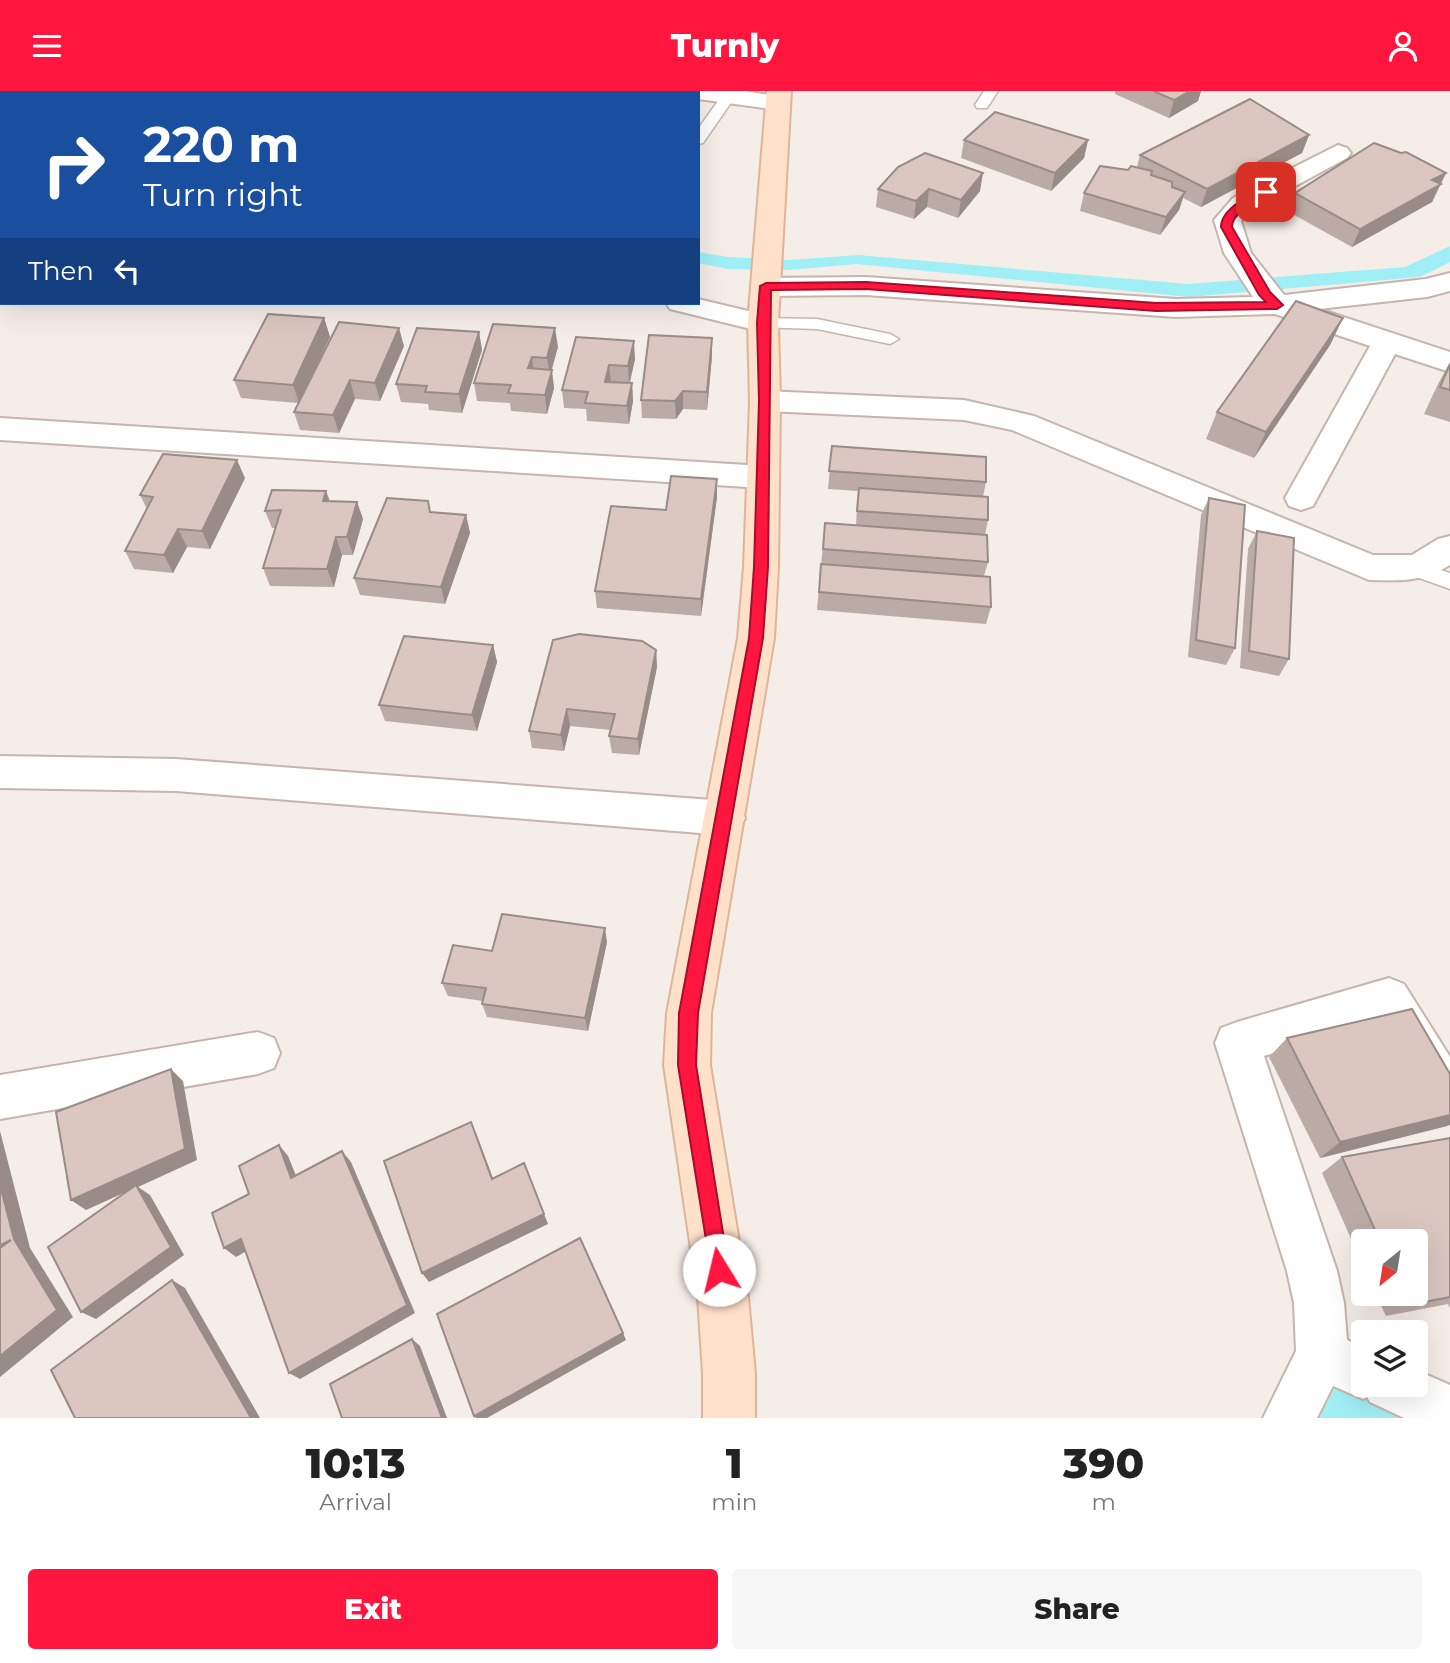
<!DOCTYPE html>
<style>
:root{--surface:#fff;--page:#f6f6f6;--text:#222;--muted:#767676;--accent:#ff163f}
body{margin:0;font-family:Montserrat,sans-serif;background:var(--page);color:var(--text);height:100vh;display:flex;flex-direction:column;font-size:26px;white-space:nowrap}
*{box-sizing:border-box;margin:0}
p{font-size:23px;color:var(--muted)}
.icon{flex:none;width:38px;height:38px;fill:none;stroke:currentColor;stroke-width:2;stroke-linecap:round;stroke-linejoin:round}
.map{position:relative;height:1327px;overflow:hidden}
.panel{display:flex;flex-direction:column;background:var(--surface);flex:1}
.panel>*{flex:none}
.hud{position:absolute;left:0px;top:0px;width:700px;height:214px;box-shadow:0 7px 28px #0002;background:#1a4fa0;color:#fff;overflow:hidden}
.needle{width:46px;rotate:210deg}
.buttons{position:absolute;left:1351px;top:1138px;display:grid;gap:14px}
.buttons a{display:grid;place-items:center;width:77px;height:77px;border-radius:7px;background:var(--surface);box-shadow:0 7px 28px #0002;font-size:35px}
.pin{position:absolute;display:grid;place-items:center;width:60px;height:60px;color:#fff;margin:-30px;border-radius:14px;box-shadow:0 4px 10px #0006}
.me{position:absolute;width:77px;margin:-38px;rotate:351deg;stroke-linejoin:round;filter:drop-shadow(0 0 5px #0008)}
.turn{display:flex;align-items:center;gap:24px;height:147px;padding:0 28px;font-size:32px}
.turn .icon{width:91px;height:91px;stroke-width:2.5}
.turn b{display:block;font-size:49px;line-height:60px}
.then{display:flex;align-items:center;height:66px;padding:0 28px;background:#0003;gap:14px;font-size:26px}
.eta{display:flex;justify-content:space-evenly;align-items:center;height:119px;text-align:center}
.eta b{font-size:42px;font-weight:800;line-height:49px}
.cta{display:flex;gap:14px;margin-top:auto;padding:14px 28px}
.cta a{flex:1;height:80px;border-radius:7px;background:var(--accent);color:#fff;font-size:28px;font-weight:800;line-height:80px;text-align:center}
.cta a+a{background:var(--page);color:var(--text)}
header{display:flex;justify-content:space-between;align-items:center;height:91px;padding:0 28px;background:var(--accent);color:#fff;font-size:32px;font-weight:800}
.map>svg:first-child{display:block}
.water{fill:#a1eff6}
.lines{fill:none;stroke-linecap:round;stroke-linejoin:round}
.service-casing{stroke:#c5b5ad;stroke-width:3}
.minor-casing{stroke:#c5b5ad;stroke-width:4}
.secondary-casing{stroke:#dfb599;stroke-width:4}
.service{fill:#fff;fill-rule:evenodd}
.minor{fill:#fff;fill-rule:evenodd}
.secondary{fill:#ffe0c9;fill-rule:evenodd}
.wall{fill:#bcaba5}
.shaded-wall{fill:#998b86}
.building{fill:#dbc7c0;stroke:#998b86;stroke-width:2}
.route{fill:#ff163f;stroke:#a60e29;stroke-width:2}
</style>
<header><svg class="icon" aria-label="menu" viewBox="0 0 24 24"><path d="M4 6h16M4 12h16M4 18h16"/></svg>Turnly<svg class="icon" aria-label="person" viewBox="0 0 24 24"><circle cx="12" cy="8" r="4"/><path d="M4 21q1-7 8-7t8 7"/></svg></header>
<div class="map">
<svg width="1450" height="1327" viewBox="0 0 1450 1327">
<rect width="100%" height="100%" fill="#f5ede8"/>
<g class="water">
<path d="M1450 155V171L1420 186 1189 206 856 173 789 179 728 178 698 172V161L728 166 790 169 858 164 1188 193 1405 176Z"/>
<path d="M1338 1291 1414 1327H1319Z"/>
</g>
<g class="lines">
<defs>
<g id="service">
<path d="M356 0H371L355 2Z"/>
<path d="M478 0H493L477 2Z"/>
<path d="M621 0H636L620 2Z"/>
<path d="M984 0H998L987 17H977L975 14Z"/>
<path d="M728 2 735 6 703 52 698 53V38L723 3Z"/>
<path d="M763 227 817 228 890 243 899 248 890 253 817 238 757 236 754 232Z"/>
<path d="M1415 471 1450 482V498L1408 483 1405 478 1408 473Z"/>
</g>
<g id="minor">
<path d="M682 0H745L787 7 790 12 787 17 778 19 698 8V2Z"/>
<path d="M1338 54 1347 57 1351 62 1347 67 1251 119 1241 130 1251 162 1284 204 1426 188 1450 182V200L1427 206 1319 218 1450 261V281L1395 263 1313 415 1301 419 1289 415 1285 407 1370 255 1275 223 1176 226 866 204 766 205 756 202 752 196 756 190 766 187 866 186 1176 208 1253 206 1224 162 1214 129 1233 107Z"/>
<path d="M698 208 773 226 778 232 773 238 763 241 670 218 666 212H698Z"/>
<path d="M765 300 964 309 1034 325 1373 464H1412L1438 448 1450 445V474C1423 491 1399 490 1369 489L1012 339 964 329 765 320 754 317 750 310 754 303Z"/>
<path d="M0 327 763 375 774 378 779 386 774 394 763 397 0 349Z"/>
<path d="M0 665 176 668 725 710 739 715 745 727 739 739 725 744 176 700 0 697Z"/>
<path d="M1389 887 1404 893 1450 966V1030L1434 1024 1379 930 1264 965 1337 1180 1344 1212 1347 1249 1363 1256V1293H1416V1279L1450 1294V1327H1404L1370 1311 1367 1306 1363 1308 1333 1295 1317 1327H1263L1296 1260 1294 1212 1287 1180 1215 952 1221 937 1237 931Z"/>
<path d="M258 941 274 947 280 962 274 977 258 983 0 1028V984Z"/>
</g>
<path id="secondary" d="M767 0H791L778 232 780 310 778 476 774 547 711 922 710 974 748 1206 755 1283V1327H703V1283L698 1206 664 974 667 922 738 547 744 476 750 310 748 232Z"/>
</defs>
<use href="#service" class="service-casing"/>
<use href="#minor" class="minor-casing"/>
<use href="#secondary" class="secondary-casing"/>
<use href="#service" class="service"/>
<use href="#minor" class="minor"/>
<use href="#secondary" class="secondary"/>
</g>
<g class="wall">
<path d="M1115 0H1201L1198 10 1169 27 1115 3Z"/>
<path d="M1309 44 1302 62 1201 116 1183 107 1179 119 1160 144 1080 120 1084 102 1128 79 1137 76 1140 64Z"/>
<path d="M964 49H1088L1084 67 1051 100 961 67Z"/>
<path d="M898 76 980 100 958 127 927 116 914 128 876 116 878 98Z"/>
<path d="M1446 82 1432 111 1352 156 1287 120 1295 102Z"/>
<path d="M324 227 330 246 309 291 404 255 380 310 355 308 339 342 300 339 294 321 298 312 241 307 234 289Z"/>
<path d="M1343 227 1330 254 1254 367 1206 348 1217 321Z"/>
<path d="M493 233 558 256 551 279 554 297 547 323 511 320 510 312 477 310 474 292Z"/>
<path d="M479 241 482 259 462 322 429 319 428 313 401 311 396 293Z"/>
<path d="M576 246 635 268 630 292H632L633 310 629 333 587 330 586 318 564 317 562 299Z"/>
<path d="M712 247V265L707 319 683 318 676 328 642 327 641 309Z"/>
<path d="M1450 271V331L1424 323 1438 293Z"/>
<path d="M832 355 986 391 983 406 988 429 985 444 988 471 984 485 991 516 986 533 817 519 825 432 856 434 858 400 828 398Z"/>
<path d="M245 387 210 458 187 456 173 482 134 478 125 460 147 418 140 404Z"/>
<path d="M717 388V406L701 525 597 517 595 500 666 419Z"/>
<path d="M326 400 330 410 357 411 363 428 353 464H342L334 496 270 495 263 477 275 437H272L265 420Z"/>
<path d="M1209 407 1235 557 1226 574 1188 566 1201 424Z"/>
<path d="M431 421 466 424 470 442 445 513 360 504 354 487Z"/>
<path d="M1257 440 1289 568 1279 585 1240 577 1248 458Z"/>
<path d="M493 554 497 571 477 640 385 630 379 614Z"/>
<path d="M656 559 657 576 639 664 612 662 609 645 611 639 570 635 564 660 532 657 529 640Z"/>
<path d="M607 851 588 940 487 926 482 913 483 910 448 905 442 892 492 860Z"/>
<path d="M1287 947 1447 1035 1320 1067 1269 966Z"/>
<path d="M1450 1047V1217L1448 1213 1386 1225 1375 1202H1416V1150H1363V1175L1322 1082 1342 1066Z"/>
</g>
<g class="shaded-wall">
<path d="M1190 0H1201L1198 10 1169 27 1174 9Z"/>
<path d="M1309 44 1302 62 1201 116 1207 98Z"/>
<path d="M1088 49 1084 67 1051 100 1055 82Z"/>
<path d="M983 82 980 100 958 127 961 109Z"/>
<path d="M1446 82 1432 111 1352 156 1360 138 1432 89Z"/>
<path d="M929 98 927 116 914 128 916 110Z"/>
<path d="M1185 101 1179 119 1160 144 1166 126Z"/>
<path d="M324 227 330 246 299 312 293 294Z"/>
<path d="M1343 227 1330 254 1254 367 1266 341Z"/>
<path d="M399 237 404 255 380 310 375 292Z"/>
<path d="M555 237 558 256 550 285 547 267Z"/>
<path d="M479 241 482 259 462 322 459 303Z"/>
<path d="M712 247V265L707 319V301Z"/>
<path d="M634 250 635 268 629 293 628 275Z"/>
<path d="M532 266 534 284 528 277Z"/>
<path d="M609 274 611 292 605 291Z"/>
<path d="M552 279 554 297 547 323 545 304Z"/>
<path d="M350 289 355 308 339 342 333 324Z"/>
<path d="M632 292 633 310 629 333 627 315Z"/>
<path d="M683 300V318L676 328 675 310Z"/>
<path d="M237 369 245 387 210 458 202 440Z"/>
<path d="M717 388V406L701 525V508Z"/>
<path d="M326 400 332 418 323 410Z"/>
<path d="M357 411 363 428 353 464 347 446Z"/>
<path d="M466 424 470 442 445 513 441 496Z"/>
<path d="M178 438 187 456 173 482 164 464Z"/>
<path d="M336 446 342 464 334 496 327 478Z"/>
<path d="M493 554 497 571 477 640 472 624Z"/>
<path d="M656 559 657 576 639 664 638 648Z"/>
<path d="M567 618 570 635 564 660 561 644Z"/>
<path d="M605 837 607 851 588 940 585 927Z"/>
<path d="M171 978 183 990 197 1069 138 1096 150 1104 184 1164 96 1228 81 1221 137 1096 86 1119 71 1109Z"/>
<path d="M1450 1024V1034L1447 1035 1320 1067 1340 1051Z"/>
<path d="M471 1031 476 1042 497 1098 492 1088Z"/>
<path d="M0 1040 30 1157 73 1226 0 1286V1154L14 1148 0 1094Z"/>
<path d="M279 1054 288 1065 301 1097 291 1087Z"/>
<path d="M342 1060 351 1071 415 1222 300 1288 289 1282Z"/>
<path d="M524 1072 548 1133 429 1191 422 1182Z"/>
<path d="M241 1148 252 1157 236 1166 224 1157Z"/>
<path d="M172 1189 185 1197 260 1327H251Z"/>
<path d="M623 1242 626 1249 487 1327H476L474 1325Z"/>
<path d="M412 1248 420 1255 447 1327H442Z"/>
</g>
<g class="building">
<path d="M1153 0H1190L1174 9Z"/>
<path d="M1250 8 1309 44 1207 98 1140 64Z"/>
<path d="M995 21 1088 49 1055 82 964 49Z"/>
<path d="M1374 52 1401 62 1406 61 1446 82 1432 89 1441 93 1360 138 1295 102Z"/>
<path d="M925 62 983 82 961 109 929 98 916 110 878 98 898 76Z"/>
<path d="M1100 75 1128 79 1131 75 1152 80 1151 84 1172 91V96L1185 101 1166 126 1084 102Z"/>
<path d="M1296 210 1343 227 1266 341 1217 321Z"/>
<path d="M268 223 324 227 293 294 234 289Z"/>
<path d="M339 231 399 237 375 292 350 289 333 324 294 321Z"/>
<path d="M493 233 555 237 547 267 532 266 528 277 552 279 545 304 508 302 511 294 474 292Z"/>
<path d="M417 237 479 241 459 303 425 301 427 295 396 293Z"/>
<path d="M649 244 712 247 707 301 683 300 675 310 641 309Z"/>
<path d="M576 246 634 250 628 275 609 274 605 291 632 292 627 315 585 312 588 301 562 299Z"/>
<path d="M1450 273V299L1440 296Z"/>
<path d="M832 355 986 366V391L829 380Z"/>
<path d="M163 363 237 369 202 440 178 438 164 464 125 460 153 406 140 404Z"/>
<path d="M671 385 717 388 701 508 595 500 611 415 666 419Z"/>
<path d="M859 397 988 406V429L857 420Z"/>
<path d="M272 399 326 400 323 410 357 411 347 446H336L327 478 263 477 281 419 265 420Z"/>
<path d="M387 407 428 410 430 421 466 424 441 496 354 487Z"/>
<path d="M1209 407 1245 414 1235 557 1196 549Z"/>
<path d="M825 432 987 444 988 471 823 458Z"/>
<path d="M1257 440 1294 447 1289 568 1249 560Z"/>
<path d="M821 473 990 486 991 516 819 501Z"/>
<path d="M579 543 642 550 656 559 638 648 609 645 615 623 567 618 561 644 529 640 553 549Z"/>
<path d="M404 545 493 554 472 624 379 614Z"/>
<path d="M502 823 605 837 585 927 482 913 486 897 442 892 453 854 492 860Z"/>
<path d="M1412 918 1450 983V1024L1340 1051 1287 947Z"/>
<path d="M171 978 185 1058 71 1109 56 1021Z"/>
<path d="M471 1031 492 1088 524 1072 544 1123 422 1182 384 1070Z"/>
<path d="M1450 1047V1206L1409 1214 1404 1202H1416V1150H1380L1342 1066Z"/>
<path d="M279 1054 291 1087 342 1060 407 1214 289 1282 241 1148 224 1157 212 1122 249 1103 239 1075Z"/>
<path d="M0 1094 14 1148 57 1219 0 1265V1157L11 1149 0 1154Z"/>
<path d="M136 1094 171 1156 81 1221 48 1156Z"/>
<path d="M580 1147 623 1242 474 1325 437 1223Z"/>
<path d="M172 1189 251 1327H75L51 1279Z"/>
<path d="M412 1248 442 1327H342L330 1293Z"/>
</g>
<path class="route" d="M1266 97 1270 98V103C1257 111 1232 120 1232 136L1270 201 1283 214 1277 218 1156 220 866 198 771 199 768 476 763 547 698 922 696 974 729 1179 726 1186 719 1189 712 1186 678 974 679 922 749 547 754 476 759 310 757 232 760 195 766 192 866 191 1156 212 1266 211 1259 204 1221 136C1221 118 1250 103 1266 97Z"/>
</svg>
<div class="buttons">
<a><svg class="needle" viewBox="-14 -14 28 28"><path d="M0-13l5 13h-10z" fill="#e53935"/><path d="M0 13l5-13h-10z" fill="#767676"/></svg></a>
<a><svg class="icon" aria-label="layers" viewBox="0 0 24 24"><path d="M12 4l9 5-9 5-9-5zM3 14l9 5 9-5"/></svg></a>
</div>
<div class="pin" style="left:1266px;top:101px;background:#d93025"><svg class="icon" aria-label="arrive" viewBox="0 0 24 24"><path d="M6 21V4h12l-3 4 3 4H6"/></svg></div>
<svg class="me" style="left:719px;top:1179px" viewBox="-20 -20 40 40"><circle r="19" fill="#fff"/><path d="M0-13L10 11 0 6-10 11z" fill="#ff163f"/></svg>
<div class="hud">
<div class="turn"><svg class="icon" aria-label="right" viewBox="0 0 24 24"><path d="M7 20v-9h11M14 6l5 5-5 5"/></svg><div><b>220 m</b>Turn right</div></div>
<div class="then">Then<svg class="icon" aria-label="left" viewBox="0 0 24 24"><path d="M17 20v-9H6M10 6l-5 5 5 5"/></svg></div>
</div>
</div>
<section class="panel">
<div class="eta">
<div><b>10:13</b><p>Arrival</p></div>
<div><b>1</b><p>min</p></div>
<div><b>390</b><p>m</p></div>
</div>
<div class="cta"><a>Exit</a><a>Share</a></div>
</section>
